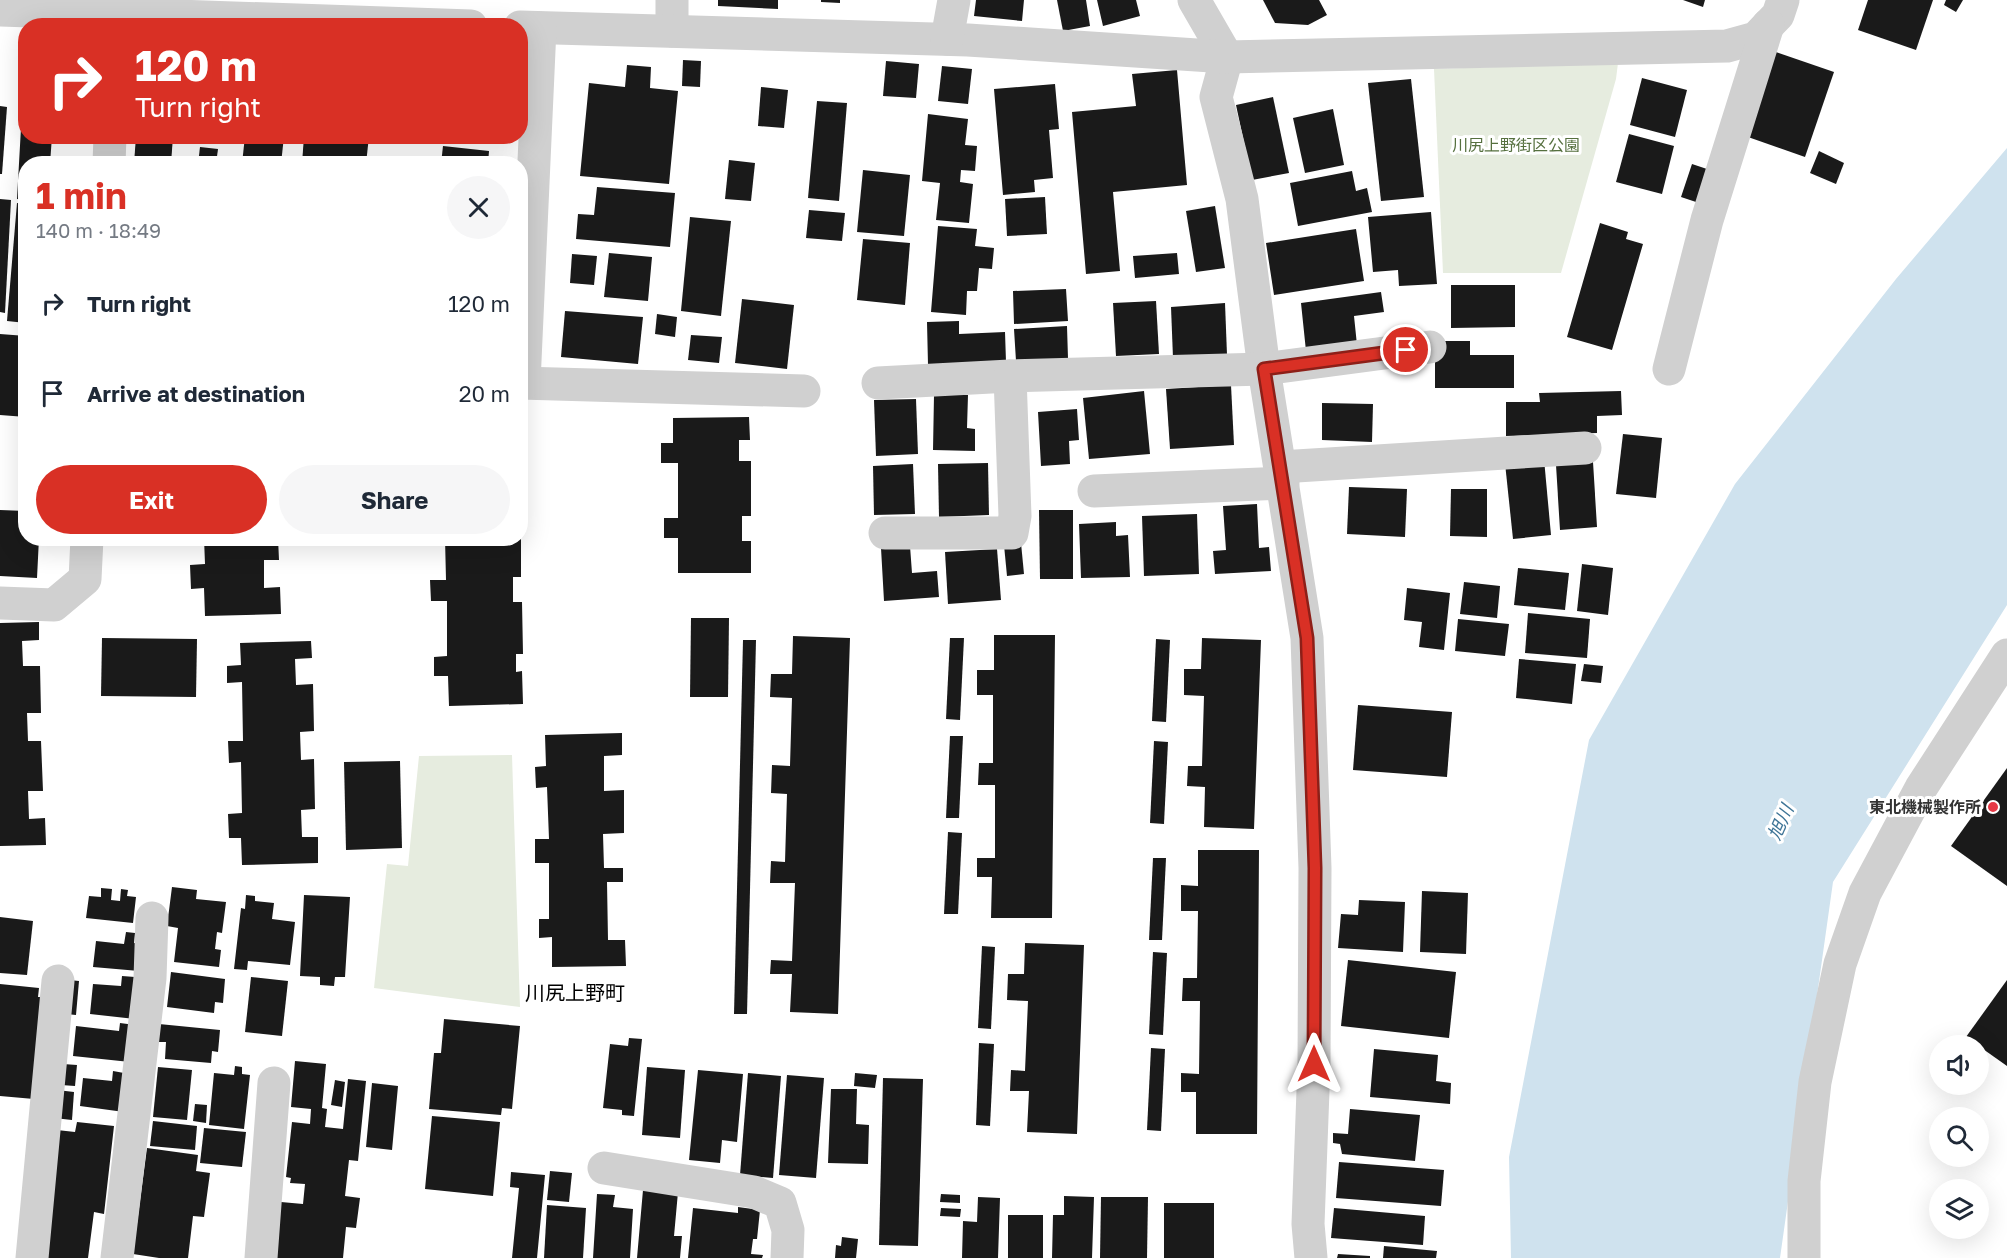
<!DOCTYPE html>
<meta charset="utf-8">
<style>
:root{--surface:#fff;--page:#f6f6f7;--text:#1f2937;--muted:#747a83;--accent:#d93025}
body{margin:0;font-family:"Golos Text","Noto Sans JP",sans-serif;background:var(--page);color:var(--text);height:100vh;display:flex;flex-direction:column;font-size:22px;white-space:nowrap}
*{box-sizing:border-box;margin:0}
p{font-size:20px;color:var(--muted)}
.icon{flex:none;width:33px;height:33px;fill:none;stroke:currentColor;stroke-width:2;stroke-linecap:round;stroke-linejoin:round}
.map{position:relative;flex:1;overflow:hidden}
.side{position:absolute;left:18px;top:156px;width:510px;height:390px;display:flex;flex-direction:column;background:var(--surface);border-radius:24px;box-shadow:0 6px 24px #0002}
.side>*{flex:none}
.banner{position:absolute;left:18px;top:18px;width:510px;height:126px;border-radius:24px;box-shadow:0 6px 24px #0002;background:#d93025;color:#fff;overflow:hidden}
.tools{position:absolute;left:1929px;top:1035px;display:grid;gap:12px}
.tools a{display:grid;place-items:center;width:60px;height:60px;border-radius:50%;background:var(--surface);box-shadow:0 6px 24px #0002;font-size:30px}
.pin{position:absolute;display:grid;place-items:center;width:51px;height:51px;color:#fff;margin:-26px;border:3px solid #fff;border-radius:50%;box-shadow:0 2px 6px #0007}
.me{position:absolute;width:66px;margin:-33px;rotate:0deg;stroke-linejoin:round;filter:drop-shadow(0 0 4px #0008)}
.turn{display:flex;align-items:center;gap:21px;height:126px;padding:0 18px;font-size:27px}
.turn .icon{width:78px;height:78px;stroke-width:2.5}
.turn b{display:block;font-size:42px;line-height:51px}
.round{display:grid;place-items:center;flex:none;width:63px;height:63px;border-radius:32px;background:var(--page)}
.headline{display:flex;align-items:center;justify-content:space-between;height:102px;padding:0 18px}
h1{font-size:36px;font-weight:700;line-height:45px;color:var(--accent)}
.action{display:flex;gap:12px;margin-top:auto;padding:12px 18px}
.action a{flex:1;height:69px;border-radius:36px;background:var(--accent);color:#fff;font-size:24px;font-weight:700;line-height:69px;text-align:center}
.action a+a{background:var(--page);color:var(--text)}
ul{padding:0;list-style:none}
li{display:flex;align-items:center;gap:18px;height:90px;padding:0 18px}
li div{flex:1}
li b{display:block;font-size:22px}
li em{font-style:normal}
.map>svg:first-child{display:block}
.green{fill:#e6ecdf}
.water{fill:#cfe2ee}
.building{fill:#1a1a1a}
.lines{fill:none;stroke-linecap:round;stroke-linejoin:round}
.minor{stroke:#d0d0d0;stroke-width:33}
.route-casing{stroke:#8d1f18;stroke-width:15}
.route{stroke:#d93025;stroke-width:10}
.poi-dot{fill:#e63946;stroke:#fff;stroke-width:2}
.labels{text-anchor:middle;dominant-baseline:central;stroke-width:6;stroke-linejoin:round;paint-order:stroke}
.park-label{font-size:16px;fill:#56703f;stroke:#fff}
.poi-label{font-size:16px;font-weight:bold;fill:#333;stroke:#fff;text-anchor:end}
.water-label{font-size:18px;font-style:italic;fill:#3f7597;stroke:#fff}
.quarter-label{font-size:20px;fill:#000;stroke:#fff}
</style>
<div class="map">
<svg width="2007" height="1258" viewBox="0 0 2007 1258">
<rect width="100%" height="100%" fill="#fff"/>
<g class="green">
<path d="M1618 63 1616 79 1561 273H1443L1434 69Z"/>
<path d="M512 755 520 1007 374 988 387 864 408 866 419 756Z"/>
</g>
<path class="water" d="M2007 148V605L1833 882 1780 1258H1511L1509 1157 1589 740 1735 484 1896 279Z"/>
<g class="building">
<path d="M718 0H778V9L718 6Z"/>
<path d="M821 0H840V3L821 2Z"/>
<path d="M976 0H1024L1022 21 974 16Z"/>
<path d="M1057 0H1086L1090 26 1063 31Z"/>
<path d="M1097 0H1136L1140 16 1103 26Z"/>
<path d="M1263 0H1319L1327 15 1308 25 1275 23Z"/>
<path d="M1683 0H1705L1703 7Z"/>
<path d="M1868 0H1933L1916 50 1858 30Z"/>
<path d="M1946 0H1963L1956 12 1944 5Z"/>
<path d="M1776 52 1834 72 1805 157 1748 137Z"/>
<path d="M683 60 701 61 700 87 682 86Z"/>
<path d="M886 61 919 64 916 98 883 96Z"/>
<path d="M627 65 651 67 650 88 678 91 669 184 580 176 589 83 625 87Z"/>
<path d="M942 66 972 69 968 104 938 101Z"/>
<path d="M1177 70 1187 185 1113 192 1120 271 1086 274 1072 112 1136 106 1132 74Z"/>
<path d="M1642 78 1687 90 1675 137 1630 125Z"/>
<path d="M1411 79 1424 197 1381 201 1368 83Z"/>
<path d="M1055 84 1059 129 1049 130 1053 178 1034 180 1035 192 1003 195 994 89Z"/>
<path d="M761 87 788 90 784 128 758 126Z"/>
<path d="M23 92H26V136H52L50 164H26V200L17 199Z"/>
<path d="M1273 97 1289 173 1252 180 1236 105Z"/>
<path d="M817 101 847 103 839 201 808 198Z"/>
<path d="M0 106 7 107 2 174H0Z"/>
<path d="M1333 109 1344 165 1305 173 1293 118Z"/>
<path d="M928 114 968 119 965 145 977 146 975 171 961 170 960 182 973 184 969 223 936 220 940 183 922 181Z"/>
<path d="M1629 134 1674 146 1662 194 1616 182Z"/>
<path d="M136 136H173L171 164H134Z"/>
<path d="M245 136H284L281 164H242Z"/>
<path d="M304 136H369L366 164H302Z"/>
<path d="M443 146 489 151 488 164H441Z"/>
<path d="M200 147 218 149 216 164H198Z"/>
<path d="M1819 151 1844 163 1836 184 1810 173Z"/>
<path d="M729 160 755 163 751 201 725 199Z"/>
<path d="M1692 164 1713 171 1702 204 1681 197Z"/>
<path d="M863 170 910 175 904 236 857 232Z"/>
<path d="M1352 171 1356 191 1367 188 1372 212 1298 226 1290 183Z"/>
<path d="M597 187 675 193 670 247 576 239 578 214 594 215Z"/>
<path d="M1045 197 1047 234 1007 236 1005 199Z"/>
<path d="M0 199 11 200 5 313 0 312Z"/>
<path d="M17 203 26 204V323L7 321Z"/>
<path d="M1215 206 1225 268 1196 272 1186 211Z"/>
<path d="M809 210 845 213 842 241 806 238Z"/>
<path d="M1431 212 1437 284 1399 286 1398 270 1373 272 1368 217Z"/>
<path d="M690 217 731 221 721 316 681 311Z"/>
<path d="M1600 223 1628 232 1626 239 1643 244 1612 350 1567 337Z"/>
<path d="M938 226 977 229 975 246 994 248 992 269 979 268 977 291H967L966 315 931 312Z"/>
<path d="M1356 229 1364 281 1274 295 1266 243Z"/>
<path d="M863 239 910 243 905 305 857 300Z"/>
<path d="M609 253 652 257 648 301 604 297Z"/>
<path d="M1177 253 1179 274 1135 278 1133 256Z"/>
<path d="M572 254 597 256 594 285 570 283Z"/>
<path d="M1451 285H1515V327L1451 328Z"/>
<path d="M1066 289 1068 321 1014 324 1013 291Z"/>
<path d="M1381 292 1384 312 1354 316 1357 345 1306 351 1301 303Z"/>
<path d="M742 299 794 305 787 369 735 363Z"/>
<path d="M1156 301 1159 354 1116 356 1113 303Z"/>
<path d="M1225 303 1227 355 1173 358 1171 307Z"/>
<path d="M565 311 643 317 638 364 561 357Z"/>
<path d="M657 314 677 317 675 337 655 334Z"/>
<path d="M959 321V334L1005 332 1006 362 928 365 927 322Z"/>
<path d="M1067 326 1068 359 1016 361 1014 329Z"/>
<path d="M0 334 26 336V417L0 415Z"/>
<path d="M691 335 722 337 719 363 688 360Z"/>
<path d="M1442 341H1470V355H1514V388H1435V357Z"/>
<path d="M1231 385 1234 445 1170 449 1166 389Z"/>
<path d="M1144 391 1150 454 1089 459 1083 398Z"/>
<path d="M1621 391 1622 415 1597 416V433L1506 436V402H1540L1539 393Z"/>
<path d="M934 395H968L967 428 975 429V451L933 450Z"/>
<path d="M916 399 918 454 876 456 874 400Z"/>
<path d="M1322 403 1373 404 1372 442 1322 440Z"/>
<path d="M1077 409 1079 440 1069 441 1070 464 1041 466 1038 412Z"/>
<path d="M749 417 750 440H739V461H751V516H742V541H751V573H678V538H664V518H678V463H661V443H673V418Z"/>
<path d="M1623 434 1662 438 1656 498 1616 494Z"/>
<path d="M1544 459 1551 535 1513 539 1505 463Z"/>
<path d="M1593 462 1597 527 1560 530 1556 465Z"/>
<path d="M988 463 989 515 939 517 938 464Z"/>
<path d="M913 464 915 514 874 515 873 466Z"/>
<path d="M1349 487 1407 489 1405 537 1347 534Z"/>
<path d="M1451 489H1487V537L1450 536Z"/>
<path d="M1257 504 1259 548 1269 547 1271 571 1215 574 1213 551 1226 550 1223 506Z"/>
<path d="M0 510 26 511V538H39L37 578 0 576Z"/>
<path d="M1039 510H1073V579H1040Z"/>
<path d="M1197 514 1199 574 1144 576 1142 516Z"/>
<path d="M1116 522V536L1128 535 1130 577 1081 578 1079 524Z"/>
<path d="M204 538H278L279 560H264V588L280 587 281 614 205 616 204 588 191 589 190 565 205 564Z"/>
<path d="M445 538H521V577H513V602H522L523 654H516V672L522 671 523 704 449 706 448 676H434V657L447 656V601H431L430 580H446Z"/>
<path d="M1021 543 1024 574 1007 576 1004 545Z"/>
<path d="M910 546 912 573 937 571 939 597 884 601 881 548Z"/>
<path d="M997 549 1001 600 948 604 945 552Z"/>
<path d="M1582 564 1613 568 1608 615 1577 611Z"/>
<path d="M1518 568 1569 573 1565 610 1514 605Z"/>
<path d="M1464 582 1500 586 1497 618 1460 614Z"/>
<path d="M1407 588 1450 593 1444 650 1419 647 1422 622 1404 620Z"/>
<path d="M1528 613 1590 619 1587 658 1525 653Z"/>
<path d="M691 618H729L728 697H690Z"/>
<path d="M1458 619 1509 624 1505 656 1455 651Z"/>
<path d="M39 622V640L22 641 23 666H40L41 713H27L28 741H41L43 791H28L29 819 45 818 46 845 0 846V623Z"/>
<path d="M994 635H1055L1052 918H991L992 877H977V858H995V785H978L979 763H993V695H977V670H994Z"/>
<path d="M793 636 850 638 838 1014 790 1012 792 974H770L771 960 792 961 795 883H770L771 861 785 862 787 794 771 793 772 765 790 766 792 698 770 697 771 674H792Z"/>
<path d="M102 638 197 639 196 697 101 696Z"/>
<path d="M950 638H964L960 720 946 719Z"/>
<path d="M1202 638 1261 640 1254 829 1204 827 1205 787 1187 786 1188 766H1202L1204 696 1184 695V669H1201Z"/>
<path d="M1156 639 1170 640 1166 722 1152 721Z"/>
<path d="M743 640H756L747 1014H734Z"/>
<path d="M311 641 312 658 295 659 296 685 313 684 314 731 300 732 301 760 314 759 315 809 301 810 302 837H318V863L242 865 241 838H229L228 814 242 813 241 762 229 763 228 741H243L242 682 227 683V666L241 665 240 643Z"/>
<path d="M1519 659 1576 664 1572 704 1516 698Z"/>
<path d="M1584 664 1603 666 1601 683 1581 681Z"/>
<path d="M1358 705 1452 712 1447 777 1353 770Z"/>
<path d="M622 733V755L604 756V791L624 790V833L603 834 604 868H623V882H607L608 940H625L626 966 552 967V937L539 938V919H549V863H535V839H549L547 787 536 788 535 767 546 766 545 735Z"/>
<path d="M950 736H963L959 818H946Z"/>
<path d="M1154 741 1168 742 1164 824 1150 823Z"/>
<path d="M400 761 402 848 346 850 344 762Z"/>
<path d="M2007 768V886L1951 846Z"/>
<path d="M948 832 962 833 958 914H944Z"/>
<path d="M1198 850H1259L1257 1134H1196V1092H1181V1073L1199 1074 1200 1001H1182L1183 978H1197L1198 911H1181V885L1198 886Z"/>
<path d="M1153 858H1166L1162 940H1149Z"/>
<path d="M172 887 197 890 196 899 226 902 222 933 217 932 215 949 221 950 219 967 174 962 178 928 167 926Z"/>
<path d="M101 888 112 889 111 900 120 901 121 889 128 890 127 896 136 897 133 923 86 918 89 896 101 897Z"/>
<path d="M1422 891 1468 893 1466 954 1420 952Z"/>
<path d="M246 895 255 896V901L274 903 272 919 295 922 290 965 248 961 247 970 234 969 241 908 245 909Z"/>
<path d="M304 895 350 897 345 977H335L334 986 320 985V977L300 976Z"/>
<path d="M1359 900 1405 902 1403 952 1338 948 1341 914 1358 915Z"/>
<path d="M0 917 33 921 27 975 0 973Z"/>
<path d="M126 932 135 933 134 943 141 944 139 971 93 967 96 941 124 944Z"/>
<path d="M1025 943 1084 945 1077 1134 1027 1132 1029 1091H1010L1011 1070 1025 1071 1028 1001 1007 1000 1008 974H1024Z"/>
<path d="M982 946 995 947 991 1029 978 1028Z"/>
<path d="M1153 952 1167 953 1163 1035 1149 1034Z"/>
<path d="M1348 960 1456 972 1449 1038 1341 1026Z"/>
<path d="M171 972 225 979 223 1003 215 1002 214 1013 167 1007Z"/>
<path d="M122 976 135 977V1019L90 1014 93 984 121 986Z"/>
<path d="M251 977 288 981 282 1036 245 1032Z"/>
<path d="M69 980 79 981 76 1015 66 1014Z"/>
<path d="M2007 980V1066L1966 1037Z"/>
<path d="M0 984 39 988 38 997H44L34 1099 0 1096Z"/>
<path d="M444 1019 520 1026 512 1109 502 1108 501 1115 429 1109 434 1053H441Z"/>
<path d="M120 1023 135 1025 130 1062 73 1056 76 1026 119 1031Z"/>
<path d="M159 1024 220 1030 218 1052 212 1051 211 1063 165 1059 166 1042H157Z"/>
<path d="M629 1038 642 1039 634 1116 622 1115V1110L603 1108 610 1044 628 1046Z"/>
<path d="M979 1043 994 1044 990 1126 976 1125Z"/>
<path d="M1151 1048 1165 1049 1161 1131 1147 1130Z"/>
<path d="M1374 1049 1438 1055 1436 1081 1451 1083 1450 1104 1370 1097Z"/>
<path d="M295 1061 326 1064 322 1108 327 1109 325 1127 343 1129 348 1079 366 1081 358 1161 349 1160 345 1196 360 1198 356 1228 346 1227 343 1258H275L281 1202 303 1204 305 1184 290 1183 291 1178 286 1177 292 1122 310 1124 311 1109 291 1107Z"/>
<path d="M63 1064 77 1065 75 1086 61 1085Z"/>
<path d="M235 1066 242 1067V1074L250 1075 244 1129 209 1125 214 1073 234 1075Z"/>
<path d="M158 1067 192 1070 187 1120 153 1117Z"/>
<path d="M647 1067 685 1070 680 1138 642 1135Z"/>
<path d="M698 1070 743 1074 737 1142 722 1140 720 1163 689 1160Z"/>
<path d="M113 1071 124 1073V1112L80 1106 83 1078 112 1081Z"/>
<path d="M748 1073 781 1076 773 1178 740 1175Z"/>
<path d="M855 1073 877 1075 875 1088 854 1086Z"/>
<path d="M787 1075 824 1078 816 1178 779 1175Z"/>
<path d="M883 1078 923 1079 918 1246 879 1245Z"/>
<path d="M335 1080 345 1082 342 1107 331 1105Z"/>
<path d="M372 1083 398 1086 392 1150 366 1147Z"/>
<path d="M831 1089H857L856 1124 869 1125 868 1164 828 1163Z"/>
<path d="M57 1090 74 1092 72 1120 54 1118Z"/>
<path d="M195 1104 207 1105 206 1123 193 1121Z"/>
<path d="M1350 1109 1420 1115 1415 1161 1342 1154 1340 1144 1333 1143V1133L1348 1134Z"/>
<path d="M432 1116 500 1122 493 1196 425 1189Z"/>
<path d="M153 1121 197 1126 195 1150 150 1146Z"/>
<path d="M77 1122 114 1126 104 1214 94 1212 88 1258H42L57 1130 75 1132Z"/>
<path d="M204 1128 246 1132 242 1167 200 1163Z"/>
<path d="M147 1148 198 1155 196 1171 210 1173 204 1217 193 1216 188 1258H159L133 1254Z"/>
<path d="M1339 1162 1444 1170 1441 1206 1336 1198Z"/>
<path d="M550 1171 572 1173 569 1202 547 1200Z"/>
<path d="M511 1172 545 1175 537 1258H512L519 1188 510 1187Z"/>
<path d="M643 1190 678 1192 674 1236H682L680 1258H637Z"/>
<path d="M597 1194 615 1195 613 1207 633 1209 630 1258H593Z"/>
<path d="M941 1194 960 1195V1203L940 1202Z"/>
<path d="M1064 1196 1094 1197 1092 1258H1052L1053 1215H1064Z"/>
<path d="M978 1197 1000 1198 998 1258H962L963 1221 977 1222Z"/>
<path d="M1101 1197H1148L1147 1258H1100Z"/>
<rect x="1164" y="1203" width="50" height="55"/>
<path d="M547 1205 586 1208 583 1258H544Z"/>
<path d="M738 1207 760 1210 757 1239H753L751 1254 763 1255 762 1258H688L693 1208 738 1213Z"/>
<path d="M941 1208 961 1209 960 1217 940 1216Z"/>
<path d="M1334 1208 1425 1216 1423 1245 1331 1238Z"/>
<rect x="1008" y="1215" width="35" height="43"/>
<path d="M842 1237 858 1239 856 1258H835L836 1245 841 1246Z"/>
<path d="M1384 1246 1437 1251 1436 1258H1383Z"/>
<path d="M1338 1254 1370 1256V1258H1337Z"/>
</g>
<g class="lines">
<g class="minor">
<path d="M672 0V31"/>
<path d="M1194 0 1227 57 1216 97 1242 199 1264 369 1307 638 1315 868 1314 1064 1308 1224 1311 1258"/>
<path d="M0 10 471 26"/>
<path d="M520 27 968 40 1227 57 1727 46 1756 38 1778 15 1783 0"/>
<path d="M947 39 954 0"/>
<path d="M109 164 110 136"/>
<path d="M1669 369 1707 220 1768 25"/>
<path d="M520 383 804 391"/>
<path d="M524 383 540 28"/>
<path d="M878 383 1010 376"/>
<path d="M1280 467 1585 448"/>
<path d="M1094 491 1283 483"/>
<path d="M885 533H1012L1015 516 1010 376 1264 369 1430 347"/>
<path d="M0 603 54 605 85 579 87 538"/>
<path d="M604 1168 754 1192 780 1203 788 1230 787 1258"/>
<path d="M32 1258 58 981"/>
<path d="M117 1258 150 978 152 918"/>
<path d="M261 1258 274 1083"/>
<path d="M1804 1258V1181L1815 1082 1840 964 1865 893 1921 788 2007 655"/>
</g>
</g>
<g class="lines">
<defs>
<path id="route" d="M1314 1064 1315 868 1307 638 1264 369 1406 350"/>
</defs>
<use href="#route" class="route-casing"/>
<use href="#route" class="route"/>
</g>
<circle class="poi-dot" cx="1993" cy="807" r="6"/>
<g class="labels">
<g class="park-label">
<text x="1516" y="145">川尻上野街区公園</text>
</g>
<g class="poi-label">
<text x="1981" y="807">東北機械製作所</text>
</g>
<g class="water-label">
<text transform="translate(1780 822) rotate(-66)">旭川</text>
</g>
<g class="quarter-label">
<text x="575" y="992">川尻上野町</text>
</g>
</g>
</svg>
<div class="tools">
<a><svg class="icon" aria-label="sound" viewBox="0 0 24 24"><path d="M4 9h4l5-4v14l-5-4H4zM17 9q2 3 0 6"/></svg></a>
<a><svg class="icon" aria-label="search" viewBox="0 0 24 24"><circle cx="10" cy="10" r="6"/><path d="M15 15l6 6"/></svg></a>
<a><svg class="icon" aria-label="layers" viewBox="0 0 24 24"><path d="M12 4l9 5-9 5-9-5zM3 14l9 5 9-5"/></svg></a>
</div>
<div class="pin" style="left:1406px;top:350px;background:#d93025"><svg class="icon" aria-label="arrive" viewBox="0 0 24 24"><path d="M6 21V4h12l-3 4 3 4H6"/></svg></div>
<svg class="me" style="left:1314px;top:1064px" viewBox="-20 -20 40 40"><path d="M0-17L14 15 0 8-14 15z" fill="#d93025" stroke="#fff" stroke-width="4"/></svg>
<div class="banner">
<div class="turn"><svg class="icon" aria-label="right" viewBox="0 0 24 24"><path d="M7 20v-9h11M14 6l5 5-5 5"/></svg><div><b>120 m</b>Turn right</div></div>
</div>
<section class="side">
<div class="headline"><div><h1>1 min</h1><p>140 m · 18:49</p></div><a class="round"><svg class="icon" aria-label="close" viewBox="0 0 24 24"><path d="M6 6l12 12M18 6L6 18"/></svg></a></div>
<ul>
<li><svg class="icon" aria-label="right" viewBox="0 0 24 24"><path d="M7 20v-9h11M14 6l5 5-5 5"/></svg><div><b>Turn right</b></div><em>120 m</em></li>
<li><svg class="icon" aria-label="arrive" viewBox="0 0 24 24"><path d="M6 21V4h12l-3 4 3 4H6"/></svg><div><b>Arrive at destination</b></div><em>20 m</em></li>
</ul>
<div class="action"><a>Exit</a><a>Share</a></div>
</section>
</div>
